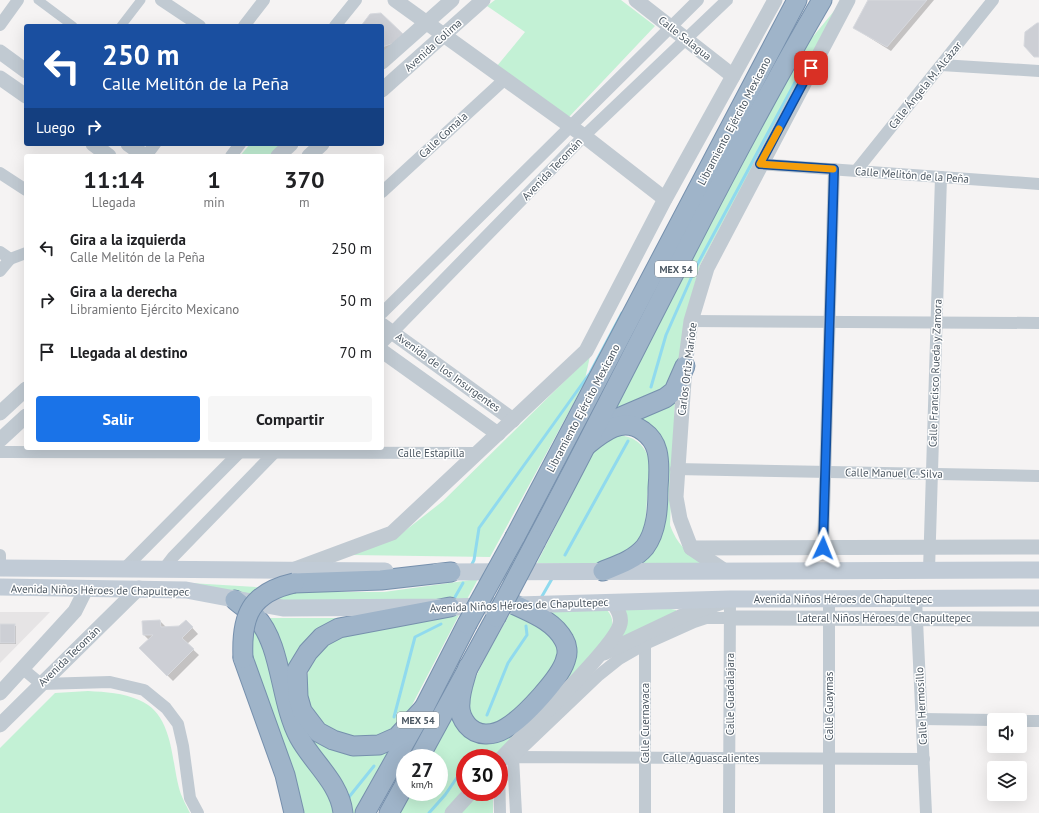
<!DOCTYPE html>
<html lang="es">
<meta charset="utf-8">
<style>
:root{--surface:#fff;--page:#f6f6f6;--text:#202124;--muted:#757577;--accent:#1a73e8}
body{margin:0;font-family:"PT Sans",sans-serif;background:var(--page);color:var(--text);height:100vh;display:flex;flex-direction:column;font-size:15px;white-space:nowrap}
*{box-sizing:border-box;margin:0}
p{font-size:13px;color:var(--muted)}
.icon{flex:none;width:22px;height:22px;fill:none;stroke:currentColor;stroke-width:2;stroke-linecap:round;stroke-linejoin:round}
.map{position:relative;flex:1;overflow:hidden}
.panel{position:absolute;left:24px;top:154px;width:360px;height:296px;display:flex;flex-direction:column;background:var(--surface);border-radius:4px;box-shadow:0 4px 16px #0002}
.panel>*{flex:none}
.hud{position:absolute;left:24px;top:24px;width:360px;height:122px;border-radius:4px;box-shadow:0 4px 16px #0002;background:#1a4fa0;color:#fff;overflow:hidden}
.tools{position:absolute;left:987px;top:713px;display:grid;gap:8px}
.tools a{display:grid;place-items:center;width:40px;height:40px;border-radius:4px;background:var(--surface);box-shadow:0 4px 16px #0002;font-size:20px}
.speed{position:absolute;left:396px;top:749px;display:flex;gap:8px;font-size:20px;font-weight:700;text-align:center}
.speed>*{display:grid;place-content:center;width:52px;height:52px;border-radius:50%;background:var(--surface);box-shadow:0 4px 16px #0002;line-height:1}
.speed small{font-size:10px;font-weight:400}
.speed .limit{border:6px solid #d22;background:#fff;color:#111}
.pin{position:absolute;display:grid;place-items:center;width:34px;height:34px;color:#fff;margin:-17px;border-radius:8px;box-shadow:0 2px 6px #0006}
.me{position:absolute;width:44px;margin:-22px;rotate:2deg;stroke-linejoin:round;filter:drop-shadow(0 0 3px #0008)}
.turn{display:flex;align-items:center;gap:14px;height:84px;padding:0 12px;font-size:18px}
.turn .icon{width:52px;height:52px;stroke-width:2.5}
.turn b{display:block;font-size:28px;line-height:34px}
.then{display:flex;align-items:center;height:38px;padding:0 12px;background:#0003;gap:8px;font-size:15px}
.eta{display:flex;justify-content:space-evenly;align-items:center;height:68px;text-align:center}
.eta b{font-size:24px;font-weight:700;line-height:28px}
.primary-button{display:flex;gap:8px;margin-top:auto;padding:8px 12px}
.primary-button a{flex:1;height:46px;border-radius:4px;background:var(--accent);color:#fff;font-size:16px;font-weight:700;line-height:46px;text-align:center}
.primary-button a+a{background:var(--page);color:var(--text)}
ul{padding:0;list-style:none}
li{display:flex;align-items:center;gap:12px;height:52px;padding:0 12px}
li div{flex:1}
li b{display:block;font-size:15px}
li em{font-style:normal}
.map>svg:first-child{display:block}
.education{fill:#e6e4e5}
.green{fill:#c3f1d5}
.shadow{fill:#0003}
.lines{fill:none;stroke-linecap:round;stroke-linejoin:round}
.stream{stroke:#90daee;stroke-width:3}
.building{fill:#cdcfd5;stroke:#d7d9de}
.trunk-casing{stroke:#7690ad;stroke-width:21}
.pedestrian{stroke:#c1cad2;stroke-width:9}
.minor{stroke:#c1cad2;stroke-width:12}
.tertiary{stroke:#c1cad2;stroke-width:15}
.secondary{stroke:#c1cbd6;stroke-width:17}
.trunk{stroke:#9fb4c9;stroke-width:19}
.trunk-bridge-casing{stroke:#7690ad;stroke-width:21;stroke-linecap:butt}
.trunk-bridge{stroke:#9fb4c9;stroke-width:19}
.route-casing{stroke:#114b97;stroke-width:10}
.route{stroke:#1a73e8;stroke-width:7}
.slow{stroke:#f59e0b;stroke-width:7}
.labels{text-anchor:middle;dominant-baseline:central;stroke-width:3;stroke-linejoin:round;paint-order:stroke}
.shield{fill:#fff;stroke:#808990;stroke-width:1}
.shield-label{font-size:10px;font-weight:bold;fill:#4a5661}
.street-label{font-size:11px;fill:#4a5661;stroke:#fff}
</style>
<div class="map">
<svg width="1039" height="813" viewBox="0 0 1039 813">
<rect width="100%" height="100%" fill="#f5f3f3"/>
<path class="education" d="M0 612H50L0 663Z"/>
<g class="green">
<path d="M495 0H621L655 26 568 118 497 66 525 32 487 6Z"/>
<path d="M839 5 700 265 684 324 678 370 667 390 605 419 792 62Z"/>
<path d="M250 144H285L272 156H240Z"/>
<path d="M590 356 584 384 490 557 351 555 397 537 443 501Z"/>
<path d="M675 401 670 525C677 544 686 552 703 563L633 565 666 469 633 423 644 411Z"/>
<path d="M617 435C635 436 645 445 650 462L645 525 642 537 628 554 598 564 537 563 594 451 600 443Z"/>
<path d="M478 579 466 601 287 602 190 583 336 592H384Z"/>
<path d="M671 609 676 610V613L620 640 626 625 623 610Z"/>
<path d="M607 610C616 620 612 629 606 640L498 758H465V792L447 813H396L407 792H439V758H426L455 705 483 741 572 663 542 612Z"/>
<path d="M511 612 535 622 556 637 559 660 513 718 492 728C482 725 472 722 468 711 463 691 500 632 511 612Z"/>
<path d="M459 615 411 707C405 717 400 726 390 733 386 735 360 742 355 741 350 741 326 729 322 725 315 720 311 710 309 702 300 668 317 649 345 635Z"/>
<path d="M261 618H363L302 652 309 731 399 743 358 813H351L319 759Z"/>
<path d="M255 626 315 767 339 813H297L251 663 250 646Z"/>
<path d="M88 691C106 692 123 693 139 700 173 714 171 758 179 788 181 796 186 805 190 813H0V748L55 693Z"/>
<path d="M477 792H493V813H458Z"/>
</g>
<g class="shadow">
<path d="M869 0H934L891 51 854 28Z"/>
<path d="M371 15 406 39 387 51 382 52V26H362Z"/>
<path d="M160 621 166 627H179L186 621 198 634 187 644 199 655 173 681 140 648 149 640 144 635V622Z"/>
<path d="M0 625 16 626V644H0Z"/>
</g>
<g class="lines">
<g class="stream">
<path d="M651 387 666 335 696 267 806 62 811 58"/>
<path d="M565 555 628 441"/>
<path d="M472 564 474 560 479 528 590 373 622 313"/>
<path d="M455 597 463 583"/>
<path d="M541 598 553 577"/>
<path d="M487 715 508 663 527 635 526 626"/>
<path d="M394 717 415 637 441 624"/>
<path d="M473 758 480 753"/>
<path d="M349 797 374 766"/>
<path d="M429 813 445 795 465 766"/>
</g>
</g>
<g class="building">
<path d="M868 0H927L887 47 853 28Z"/>
<path d="M381 13 403 34 394 43 382 47V26H361L370 14Z"/>
<path d="M1037 23H1039V57H1034L1024 46 1025 32Z"/>
<path d="M160 620 161 627 179 626 186 620 193 627 182 638 194 649 167 676 139 648 153 635H143L142 621Z"/>
<rect x="0" y="624" width="15" height="19"/>
</g>
<g class="lines">
<defs>
<g id="trunk">
<path d="M609 422 665 398 674 391 685 366"/>
<path d="M587 445C603 432 623 416 643 431 650 436 655 443 657 451 660 463 659 476 658 488 658 507 657 531 645 547 634 560 618 565 603 571"/>
<path d="M515 537 797 0"/>
<path d="M536 541C632 361 719 176 822 0"/>
<path d="M294 583 381 580 451 572"/>
<path d="M235 600C242 606 250 611 256 617 282 645 280 702 299 737 313 763 340 783 343 813"/>
<path d="M243 658 285 775 294 813"/>
<path d="M468 667C465 679 460 691 460 703 459 711 462 719 467 725 477 737 493 736 506 728 523 718 562 677 566 658 568 653 567 645 564 640 554 621 532 613 513 604"/>
<path d="M424 708 397 737 379 745 353 746 333 740 318 732 302 711 298 697 297 670 308 652 322 637 339 628 450 607"/>
<path d="M419 758 496 617"/>
<path d="M365 813 424 708 467 624"/>
<path d="M389 813 405 784"/>
</g>
</defs>
<use href="#trunk" class="trunk-casing"/>
<g class="pedestrian">
<path d="M38 0 73 26"/>
<path d="M121 26 141 0"/>
</g>
<g class="minor">
<path d="M161 0 200 26"/>
<path d="M0 25 18 0"/>
<path d="M244 26 264 0"/>
<path d="M335 26 356 0"/>
<path d="M941 65 1039 71"/>
<path d="M146 156 155 144"/>
<path d="M231 156 240 144"/>
<path d="M760 164 1039 184"/>
<path d="M856 171 993 0"/>
<path d="M0 173 26 190"/>
<path d="M382 192 505 79"/>
<path d="M0 252 10 259"/>
<path d="M0 271 10 259 26 253"/>
<path d="M382 313 698 0"/>
<path d="M691 321 1039 323"/>
<path d="M382 343 584 136 727 0"/>
<path d="M0 452 478 453"/>
<path d="M676 469 1039 476"/>
<path d="M823 548 834 169"/>
<path d="M0 555V568"/>
<path d="M124 569 242 450"/>
<path d="M163 570 173 557 277 450"/>
<path d="M929 570 941 177"/>
<path d="M829 599V813"/>
<path d="M916 599 926 813"/>
<path d="M645 638V813"/>
<path d="M23 669 41 684 110 682 144 690 166 708 178 724 183 746 190 798 198 813"/>
<path d="M922 719 994 720"/>
<path d="M1020 721H1039"/>
<path d="M499 761 513 757 924 759"/>
<path d="M499 765 500 813"/>
<path d="M516 813 513 757 599 675 619 659 645 644 694 622 706 618H730"/>
<path d="M729 813 730 599"/>
</g>
<g class="tertiary">
<path d="M395 0 584 136 665 199"/>
<path d="M636 0 733 76"/>
<path d="M0 52 26 71"/>
<path d="M382 62 452 0"/>
<path d="M0 78 26 96"/>
<path d="M382 90 483 0"/>
<path d="M93 144 109 156"/>
<path d="M128 144 145 156"/>
<path d="M278 156 291 144"/>
<path d="M309 156 322 144"/>
<path d="M382 325 513 420"/>
<path d="M382 351 498 434"/>
<path d="M0 413 26 389"/>
<path d="M0 440 26 416"/>
<path d="M691 548 1039 547"/>
<path d="M295 569 392 533 586 351 665 199 775 0"/>
<path d="M722 569 691 548 680 519 676 497 685 366 691 321 707 268 848 0"/>
<path d="M730 618 1039 619"/>
<path d="M604 653 682 616 723 602"/>
<path d="M0 693 75 611 86 589"/>
<path d="M0 725 139 588"/>
<path d="M499 761C520 737 616 646 620 624 622 616 617 608 612 602"/>
<path d="M452 813 471 792"/>
</g>
<g class="secondary">
<path d="M0 568 385 571"/>
<path d="M437 572 1039 570"/>
<path d="M0 587 186 590 283 608 450 607 730 599 1039 598"/>
</g>
<use href="#trunk" class="trunk"/>
<defs>
<g id="trunk-bridge">
<path d="M496 617 536 541"/>
<path d="M467 624 515 537"/>
<path d="M243 658C241 616 250 593 294 583"/>
</g>
</defs>
<use href="#trunk-bridge" class="trunk-bridge-casing"/>
<use href="#trunk-bridge" class="trunk-bridge"/>
</g>
<g class="lines">
<defs>
<path id="route" d="M811 68 760 164 834 169 823 548"/>
</defs>
<use href="#route" class="route-casing"/>
<use href="#route" class="route"/>
<path class="slow" d="M779 129 760 164 833 169"/>
</g>
<g class="labels">
<g class="shield">
<rect x="655" y="261" width="42" height="16" rx="3"/>
<rect x="397" y="712" width="42" height="16" rx="3"/>
</g>
<g class="shield-label">
<text x="676" y="269">MEX 54</text>
<text x="418" y="720">MEX 54</text>
</g>
<g class="street-label">
<text transform="translate(685 38) rotate(38)">Calle Salagua</text>
<text transform="translate(433 45) rotate(-42)">Avenida Colima</text>
<text transform="translate(925 85) rotate(-51)">Calle Ángela M. Alcázar</text>
<text transform="translate(734 121) rotate(-62)">Libramiento Ejército Mexicano</text>
<text transform="translate(443 135) rotate(-43)">Calle Comala</text>
<text transform="translate(552 169) rotate(-46)">Avenida Tecomán</text>
<text transform="translate(912 175) rotate(4)">Calle Melitón de la Peña</text>
<text transform="translate(687 369) rotate(-83)">Carlos Ortiz Mariote</text>
<text transform="translate(448 372) rotate(36)">Avenida de los Insurgentes</text>
<text transform="translate(935 373) rotate(-88)">Calle Francisco Rueda y Zamora</text>
<text transform="translate(583 408) rotate(-62)">Libramiento Ejército Mexicano</text>
<text x="431" y="453">Calle Estapilla</text>
<text transform="translate(894 473) rotate(1)">Calle Manuel C. Silva</text>
<text transform="translate(100 590) rotate(1)">Avenida Niños Héroes de Chapultepec</text>
<text x="843" y="599">Avenida Niños Héroes de Chapultepec</text>
<text transform="translate(519 605) rotate(-2)">Avenida Niños Héroes de Chapultepec</text>
<text x="884" y="618">Lateral Niños Héroes de Chapultepec</text>
<text transform="translate(69 656) rotate(-44)">Avenida Tecomán</text>
<text transform="translate(730 694) rotate(-90)">Calle Guadalajara</text>
<text transform="translate(829 706) rotate(-90)">Calle Guaymas</text>
<text transform="translate(921 706) rotate(-93)">Calle Hermosillo</text>
<text transform="translate(645 723) rotate(-90)">Calle Cuernavaca</text>
<text x="711" y="758">Calle Aguascalientes</text>
</g>
</g>
</svg>
<div class="tools">
<a><svg class="icon" aria-label="sound" viewBox="0 0 24 24"><path d="M4 9h4l5-4v14l-5-4H4zM17 9q2 3 0 6"/></svg></a>
<a><svg class="icon" aria-label="layers" viewBox="0 0 24 24"><path d="M12 4l9 5-9 5-9-5zM3 14l9 5 9-5"/></svg></a>
</div>
<div class="speed"><div>27<small>km/h</small></div><div class="limit">30</div></div>
<div class="pin" style="left:811px;top:68px;background:#d93025"><svg class="icon" aria-label="arrive" viewBox="0 0 24 24"><path d="M6 21V4h12l-3 4 3 4H6"/></svg></div>
<svg class="me" style="left:823px;top:548px" viewBox="-20 -20 40 40"><path d="M0-17L14 15 0 8-14 15z" fill="#1a73e8" stroke="#fff" stroke-width="4"/></svg>
<div class="hud">
<div class="turn"><svg class="icon" aria-label="left" viewBox="0 0 24 24"><path d="M17 20v-9H6M10 6l-5 5 5 5"/></svg><div><b>250 m</b>Calle Melitón de la Peña</div></div>
<div class="then">Luego<svg class="icon" aria-label="right" viewBox="0 0 24 24"><path d="M7 20v-9h11M14 6l5 5-5 5"/></svg></div>
</div>
<section class="panel">
<div class="eta">
<div><b>11:14</b><p>Llegada</p></div>
<div><b>1</b><p>min</p></div>
<div><b>370</b><p>m</p></div>
</div>
<ul>
<li><svg class="icon" aria-label="left" viewBox="0 0 24 24"><path d="M17 20v-9H6M10 6l-5 5 5 5"/></svg><div><b>Gira a la izquierda</b><p>Calle Melitón de la Peña</p></div><em>250 m</em></li>
<li><svg class="icon" aria-label="right" viewBox="0 0 24 24"><path d="M7 20v-9h11M14 6l5 5-5 5"/></svg><div><b>Gira a la derecha</b><p>Libramiento Ejército Mexicano</p></div><em>50 m</em></li>
<li><svg class="icon" aria-label="arrive" viewBox="0 0 24 24"><path d="M6 21V4h12l-3 4 3 4H6"/></svg><div><b>Llegada al destino</b></div><em>70 m</em></li>
</ul>
<div class="primary-button"><a>Salir</a><a>Compartir</a></div>
</section>
</div>
